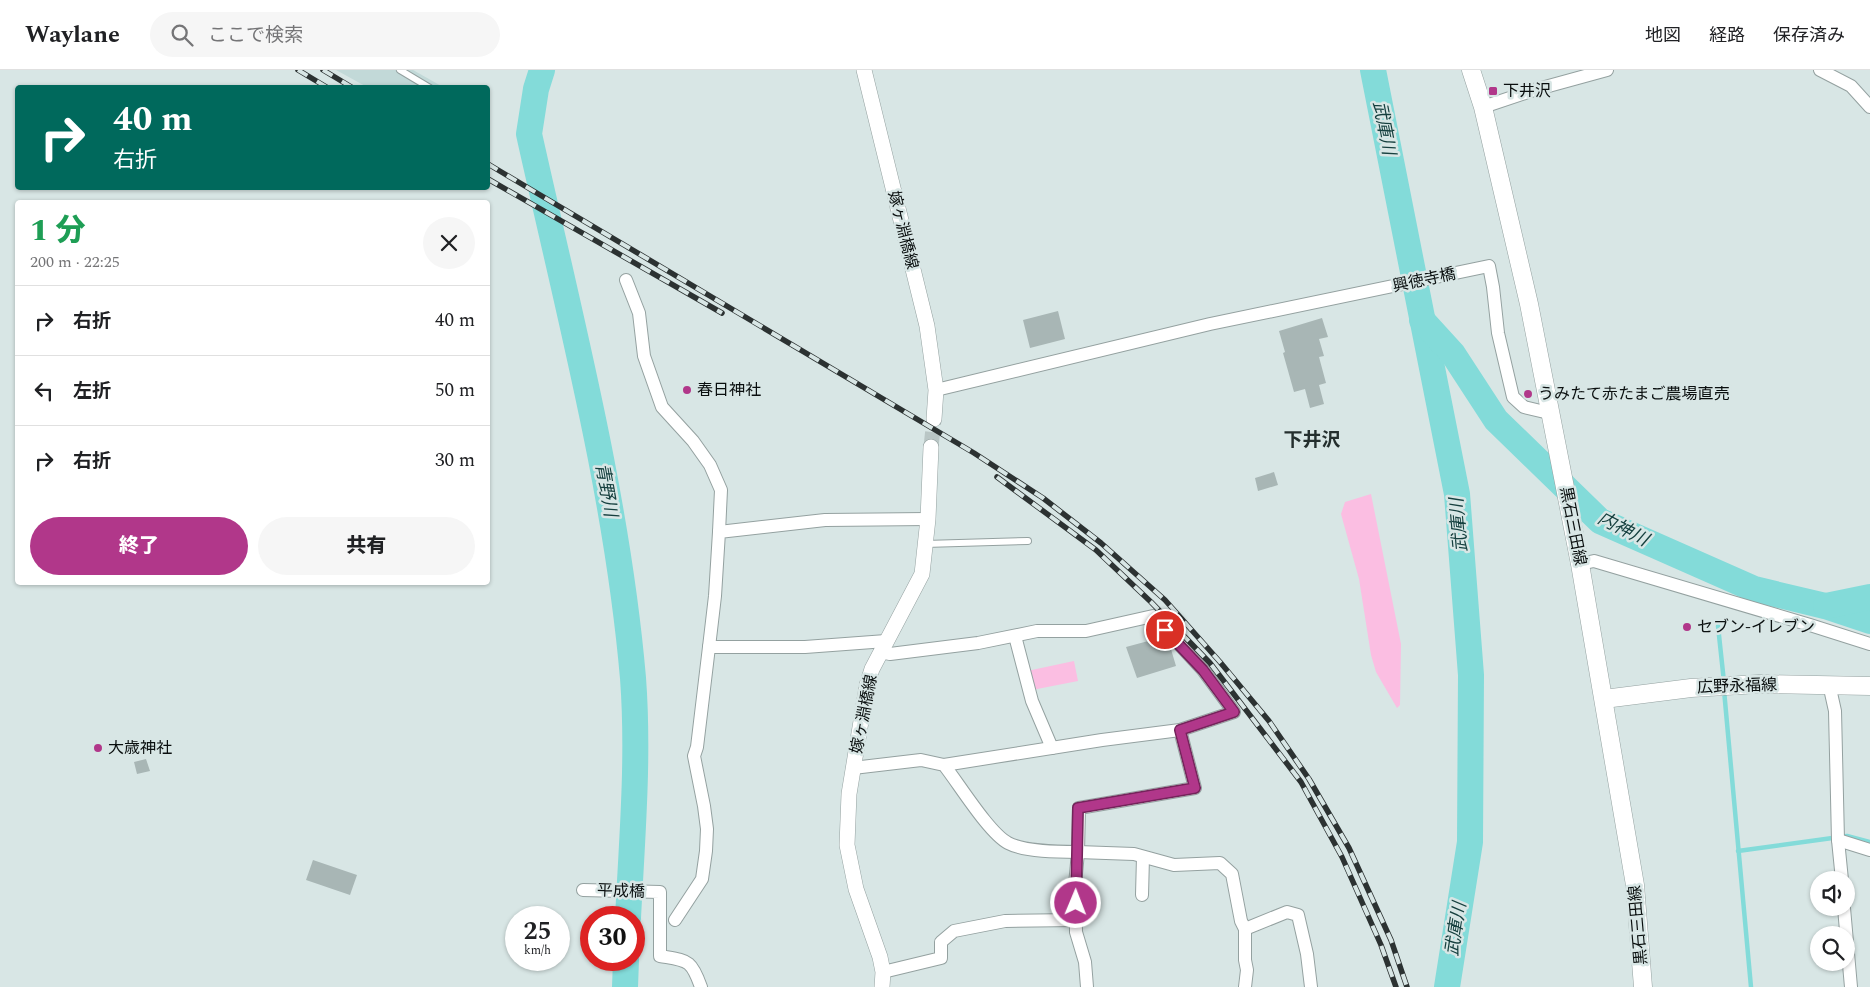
<!DOCTYPE html>
<html lang="ja">
<meta charset="utf-8">
<style>
:root{--surface:#fff;--page:#f6f6f6;--text:#202124;--muted:#757577;--line:#e0e0e0;--accent:#b1378a}
body{margin:0;font-family:Spectral,"Noto Sans JP",serif;background:var(--page);color:var(--text);height:100vh;display:flex;flex-direction:column;font-size:19px;white-space:nowrap}
*{box-sizing:border-box;margin:0}
p{font-size:16px;color:var(--muted)}
.icon{flex:none;width:28px;height:28px;fill:none;stroke:currentColor;stroke-width:2;stroke-linecap:round;stroke-linejoin:round}
.map{position:relative;flex:1;overflow:hidden}
.sheet{position:absolute;left:15px;top:130px;width:475px;height:385px;display:flex;flex-direction:column;background:var(--surface);border-radius:5px;box-shadow:0 1px 4px #0004}
.sheet>*{flex:none}
.banner{position:absolute;left:15px;top:15px;width:475px;height:105px;border-radius:5px;box-shadow:0 1px 4px #0004;background:#00695c;color:#fff;overflow:hidden}
.buttons{position:absolute;left:1810px;top:801px;display:grid;gap:10px}
.buttons a{display:grid;place-items:center;width:45px;height:45px;border-radius:50%;background:var(--surface);box-shadow:0 1px 4px #0004;font-size:25px}
.speed{position:absolute;left:505px;top:836px;display:flex;gap:10px;font-size:25px;font-weight:700;text-align:center}
.speed>*{display:grid;place-content:center;width:65px;height:65px;border-radius:50%;background:var(--surface);box-shadow:0 1px 4px #0004;line-height:1}
.speed small{font-size:12px;font-weight:400}
.speed .limit{border:8px solid #d22;background:#fff;color:#111}
.pin{position:absolute;display:grid;place-items:center;width:42px;height:42px;color:#fff;margin:-21px;border:2px solid #fff;border-radius:50%;box-shadow:0 1px 5px #0007}
.me{position:absolute;width:55px;margin:-28px;rotate:1deg;stroke-linejoin:round;filter:drop-shadow(0 0 4px #0008)}
.turn{display:flex;align-items:center;gap:18px;height:105px;padding:0 15px;font-size:22px}
.turn .icon{width:65px;height:65px;stroke-width:2.5}
.turn b{display:block;font-size:35px;line-height:42px}
.round{display:grid;place-items:center;flex:none;width:52px;height:52px;border-radius:26px;background:var(--page)}
.summary{display:flex;align-items:center;justify-content:space-between;height:85px;padding:0 15px}
h1{font-size:30px;font-weight:800;line-height:38px;color:#1e9e55}
.cta{display:flex;gap:10px;margin-top:auto;padding:10px 15px}
.cta a{flex:1;height:58px;border-radius:30px;background:var(--accent);color:#fff;font-size:20px;font-weight:800;line-height:58px;text-align:center}
.cta a+a{background:var(--page);color:var(--text)}
ul{padding:0;list-style:none}
li{display:flex;align-items:center;gap:15px;height:70px;padding:0 15px;border-top:1px solid var(--line)}
li div{flex:1}
li b{display:block;font-size:19px}
li em{font-style:normal}
header{display:flex;align-items:center;gap:30px;box-sizing:border-box;height:70px;padding:0 25px;background:var(--surface);border-bottom:1px solid var(--line)}
header strong{font-size:24px}
nav{display:flex;gap:28px;margin-inline-start:auto;font-size:18px}
.search{width:350px;height:45px;background:var(--page);display:flex;align-items:center;gap:12px;box-sizing:border-box;padding:0 18px;border-radius:28px;color:var(--muted);font-size:19px}
.map>svg:first-child{display:block}
.built{fill:#c2d9d8}
.green{fill:#fbbee2}
.lines{fill:none;stroke-linecap:round;stroke-linejoin:round}
.stream{stroke:#83dbd9;stroke-width:4.5}
.river{stroke:#83dbd9;stroke-width:26}
.building{fill:#a8b6b5}
.tertiary-tunnel{stroke:#b9c6c5;stroke-width:15;stroke-dasharray:15 8;stroke-linecap:butt}
.service-casing{stroke:#94a1a0;stroke-width:8}
.minor-casing{stroke:#94a1a0;stroke-width:14}
.tertiary-casing{stroke:#94a1a0;stroke-width:16}
.secondary-casing{stroke:#94a1a0;stroke-width:19}
.service{stroke:#fff;stroke-width:6}
.minor{stroke:#fff;stroke-width:12}
.tertiary{stroke:#fff;stroke-width:15}
.secondary{stroke:#fff;stroke-width:18}
.rail-casing{stroke:#2c3232;stroke-width:5.5}
.rail{stroke:#d8e6e5;stroke-width:4;stroke-dasharray:11;stroke-linecap:butt}
.route-casing{stroke:#73245a;stroke-width:12}
.route{stroke:#b1378a;stroke-width:9}
.poi-dot{fill:#b1378a;stroke:#d8e6e5;stroke-width:2}
.labels{text-anchor:middle;dominant-baseline:central;stroke-width:5;stroke-linejoin:round;paint-order:stroke}
.poi-label{font-size:16px;fill:#0a0f0f;stroke:#d8e6e5;text-anchor:start}
.street-label{font-size:16px;fill:#0a0f0f;stroke:#d8e6e5}
.water-label{font-size:18px;font-style:italic;fill:#16403f;stroke:#d8e6e5}
.quarter-label{font-size:19px;font-weight:bold;fill:#242f2e;stroke:#d8e6e5}
</style>
<header>
<strong>Waylane</strong>
<div class="search"><svg class="icon" aria-label="search" viewBox="0 0 24 24"><circle cx="10" cy="10" r="6"/><path d="M15 15l6 6"/></svg>ここで検索</div>
<nav><a>地図</a><a>経路</a><a>保存済み</a></nav>
</header>
<div class="map">
<svg width="1870" height="917" viewBox="0 0 1870 917">
<rect width="100%" height="100%" fill="#d8e6e5"/>
<path class="built" d="M336 0H413L443 17H367Z"/>
<g class="green">
<path d="M1371 424 1401 574 1400 635 1397 638 1376 602 1371 585 1359 509 1341 444 1345 432Z"/>
<path d="M1074 591 1078 611 1032 620 1027 601Z"/>
</g>
<g class="lines">
<g class="stream">
<path d="M1718 556 1724 612"/>
<path d="M1724 620 1751 917"/>
<path d="M1738 781 1847 766 1870 772"/>
</g>
<g class="river">
<path d="M542 0 536 19 529 64C569 244 617 424 633 608 639 688 632 768 628 848"/>
<path d="M1373 0 1457 424 1471 605 1470 772 1447 917"/>
<path d="M1422 250 1453 284 1496 350 1600 451 1754 519 1825 536 1870 551"/>
<path d="M1826 536 1870 527"/>
<path d="M625 917 626 890"/>
</g>
</g>
<g class="building">
<path d="M1058 241 1065 269 1030 278 1023 250Z"/>
<path d="M1322 248 1328 267 1319 269 1324 286 1319 287 1326 313 1319 315 1324 334 1310 338 1305 319 1294 322 1283 283 1285 282 1279 261Z"/>
<path d="M1274 402 1278 415 1258 421 1255 408Z"/>
<path d="M1152 570 1154 577 1167 573 1170 576 1176 596 1137 608 1126 577Z"/>
<path d="M146 689 150 701 137 704 134 692Z"/>
<path d="M313 790 357 805 350 825 306 810Z"/>
</g>
<g class="lines">
<path class="tertiary-tunnel" d="M931 377 934 349"/>
<defs>
<g id="service">
<path d="M400 0 430 18"/>
<path d="M925 474 1028 471"/>
</g>
<g id="minor">
<path d="M1820 0 1851 16 1870 37"/>
<path d="M1483 37 1534 20 1607 0"/>
<path d="M626 210 639 243 644 286 662 337 693 371 710 395 721 420 719 462"/>
<path d="M936 320 1210 254 1489 196 1493 217 1498 263 1513 327 1524 337 1549 343"/>
<path d="M1580 494 1594 491 1810 555 1870 574"/>
<path d="M1015 566 1032 631 1052 678"/>
<path d="M886 571 805 577H709L715 526 719 462 825 450 928 449"/>
<path d="M880 582 890 584 978 573 1037 561H1086L1153 546 1203 600 1234 642 1180 660 1102 670 944 695"/>
<path d="M1829 614 1835 641 1838 770 1842 810"/>
<path d="M853 698 921 690 944 695C959 714 989 763 1008 773 1025 782 1059 782 1078 782L1079 738 1195 718 1180 660"/>
<path d="M1838 770 1870 780"/>
<path d="M583 820 660 822V886C688 891 691 889 701 917"/>
<path d="M1142 825 1143 787"/>
<path d="M1844 838 1851 917"/>
<path d="M675 850 702 809 706 781 707 759 704 736 694 686 697 677 709 577"/>
<path d="M1245 859 1287 842 1298 845 1307 884 1311 917"/>
<path d="M883 902 941 888V872L954 861 1005 851 1076 850"/>
<path d="M1087 917 1085 892 1076 862 1075 815 1078 782 1134 784 1174 795 1220 793 1232 804 1241 851 1245 859V890L1247 900 1245 917"/>
</g>
<g id="tertiary">
<path d="M864 0 927 256 936 320 934 349"/>
<path d="M882 917 883 902 880 887 856 819 847 775 849 724 867 615 872 599 922 504 928 449 931 377"/>
</g>
<g id="secondary">
<path d="M1471 0 1483 37 1529 234 1580 494 1635 815 1643 917"/>
<path d="M1604 629 1691 618 1759 614 1870 616"/>
</g>
</defs>
<use href="#service" class="service-casing"/>
<use href="#minor" class="minor-casing"/>
<use href="#tertiary" class="tertiary-casing"/>
<use href="#secondary" class="secondary-casing"/>
<use href="#service" class="service"/>
<use href="#minor" class="minor"/>
<use href="#tertiary" class="tertiary"/>
<use href="#secondary" class="secondary"/>
<defs>
<g id="rail">
<path d="M298 0 328 18"/>
<path d="M323 0 353 18"/>
<path d="M488 94 974 383 1043 428 1101 473 1165 530 1220 592 1269 651 1309 709 1349 778 1391 870 1407 917"/>
<path d="M488 109 722 243"/>
<path d="M997 407 1096 480 1151 532 1210 593 1301 712 1342 787 1381 875 1396 917"/>
</g>
</defs>
<use href="#rail" class="rail-casing"/>
<use href="#rail" class="rail"/>
</g>
<g class="lines">
<defs>
<path id="route" d="M1076 833 1078 738 1195 718 1180 660 1234 642 1203 600 1165 560"/>
</defs>
<use href="#route" class="route-casing"/>
<use href="#route" class="route"/>
</g>
<g class="poi-dot">
<rect x="1488" y="16" width="10" height="10" rx="2.5"/>
<circle cx="687" cy="320" r="5"/>
<circle cx="1528" cy="324" r="5"/>
<circle cx="1687" cy="557" r="5"/>
<circle cx="98" cy="678" r="5"/>
</g>
<g class="labels">
<g class="poi-label">
<text x="1503" y="21">下井沢</text>
<text x="697" y="320">春日神社</text>
<text x="1538" y="324">うみたて赤たまご農場直売</text>
<text x="1697" y="557">セブン-イレブン</text>
<text x="108" y="678">大歳神社</text>
</g>
<g class="street-label">
<text transform="translate(903 160) rotate(76)">嫁ヶ淵橋線</text>
<text transform="translate(1424 210) rotate(-12)">興徳寺橋</text>
<text transform="translate(1573 456) rotate(79)">黒石三田線</text>
<text transform="translate(1737 616) rotate(-2)">広野永福線</text>
<text transform="translate(864 644) rotate(-79)">嫁ヶ淵橋線</text>
<text transform="translate(621 821) rotate(2)">平成橋</text>
<text transform="translate(1638 855) rotate(-95)">黒石三田線</text>
</g>
<g class="water-label">
<text transform="translate(1384 58) rotate(79)">武庫川</text>
<text transform="translate(606 420) rotate(80)">青野川</text>
<text transform="translate(1459 455) rotate(-95)">武庫川</text>
<text transform="translate(1623 459) rotate(27)">内神川</text>
<text transform="translate(1456 859) rotate(-81)">武庫川</text>
</g>
<g class="quarter-label">
<text x="1312" y="370">下井沢</text>
</g>
</g>
</svg>
<div class="buttons">
<a><svg class="icon" aria-label="sound" viewBox="0 0 24 24"><path d="M4 9h4l5-4v14l-5-4H4zM17 9q2 3 0 6"/></svg></a>
<a><svg class="icon" aria-label="search" viewBox="0 0 24 24"><circle cx="10" cy="10" r="6"/><path d="M15 15l6 6"/></svg></a>
</div>
<div class="speed"><div>25<small>km/h</small></div><div class="limit">30</div></div>
<div class="pin" style="left:1165px;top:560px;background:#d93025"><svg class="icon" aria-label="arrive" viewBox="0 0 24 24"><path d="M6 21V4h12l-3 4 3 4H6"/></svg></div>
<svg class="me" style="left:1076px;top:833px" viewBox="-20 -20 40 40"><circle r="17" fill="#b1378a" stroke="#fff" stroke-width="3"/><path d="M0-11L8 9 0 5-8 9z" fill="#fff"/></svg>
<div class="banner">
<div class="turn"><svg class="icon" aria-label="right" viewBox="0 0 24 24"><path d="M7 20v-9h11M14 6l5 5-5 5"/></svg><div><b>40 m</b>右折</div></div>
</div>
<section class="sheet">
<div class="summary"><div><h1>1 分</h1><p>200 m · 22:25</p></div><a class="round"><svg class="icon" aria-label="close" viewBox="0 0 24 24"><path d="M6 6l12 12M18 6L6 18"/></svg></a></div>
<ul>
<li><svg class="icon" aria-label="right" viewBox="0 0 24 24"><path d="M7 20v-9h11M14 6l5 5-5 5"/></svg><div><b>右折</b></div><em>40 m</em></li>
<li><svg class="icon" aria-label="left" viewBox="0 0 24 24"><path d="M17 20v-9H6M10 6l-5 5 5 5"/></svg><div><b>左折</b></div><em>50 m</em></li>
<li><svg class="icon" aria-label="right" viewBox="0 0 24 24"><path d="M7 20v-9h11M14 6l5 5-5 5"/></svg><div><b>右折</b></div><em>30 m</em></li>
</ul>
<div class="cta"><a>終了</a><a>共有</a></div>
</section>
</div>
